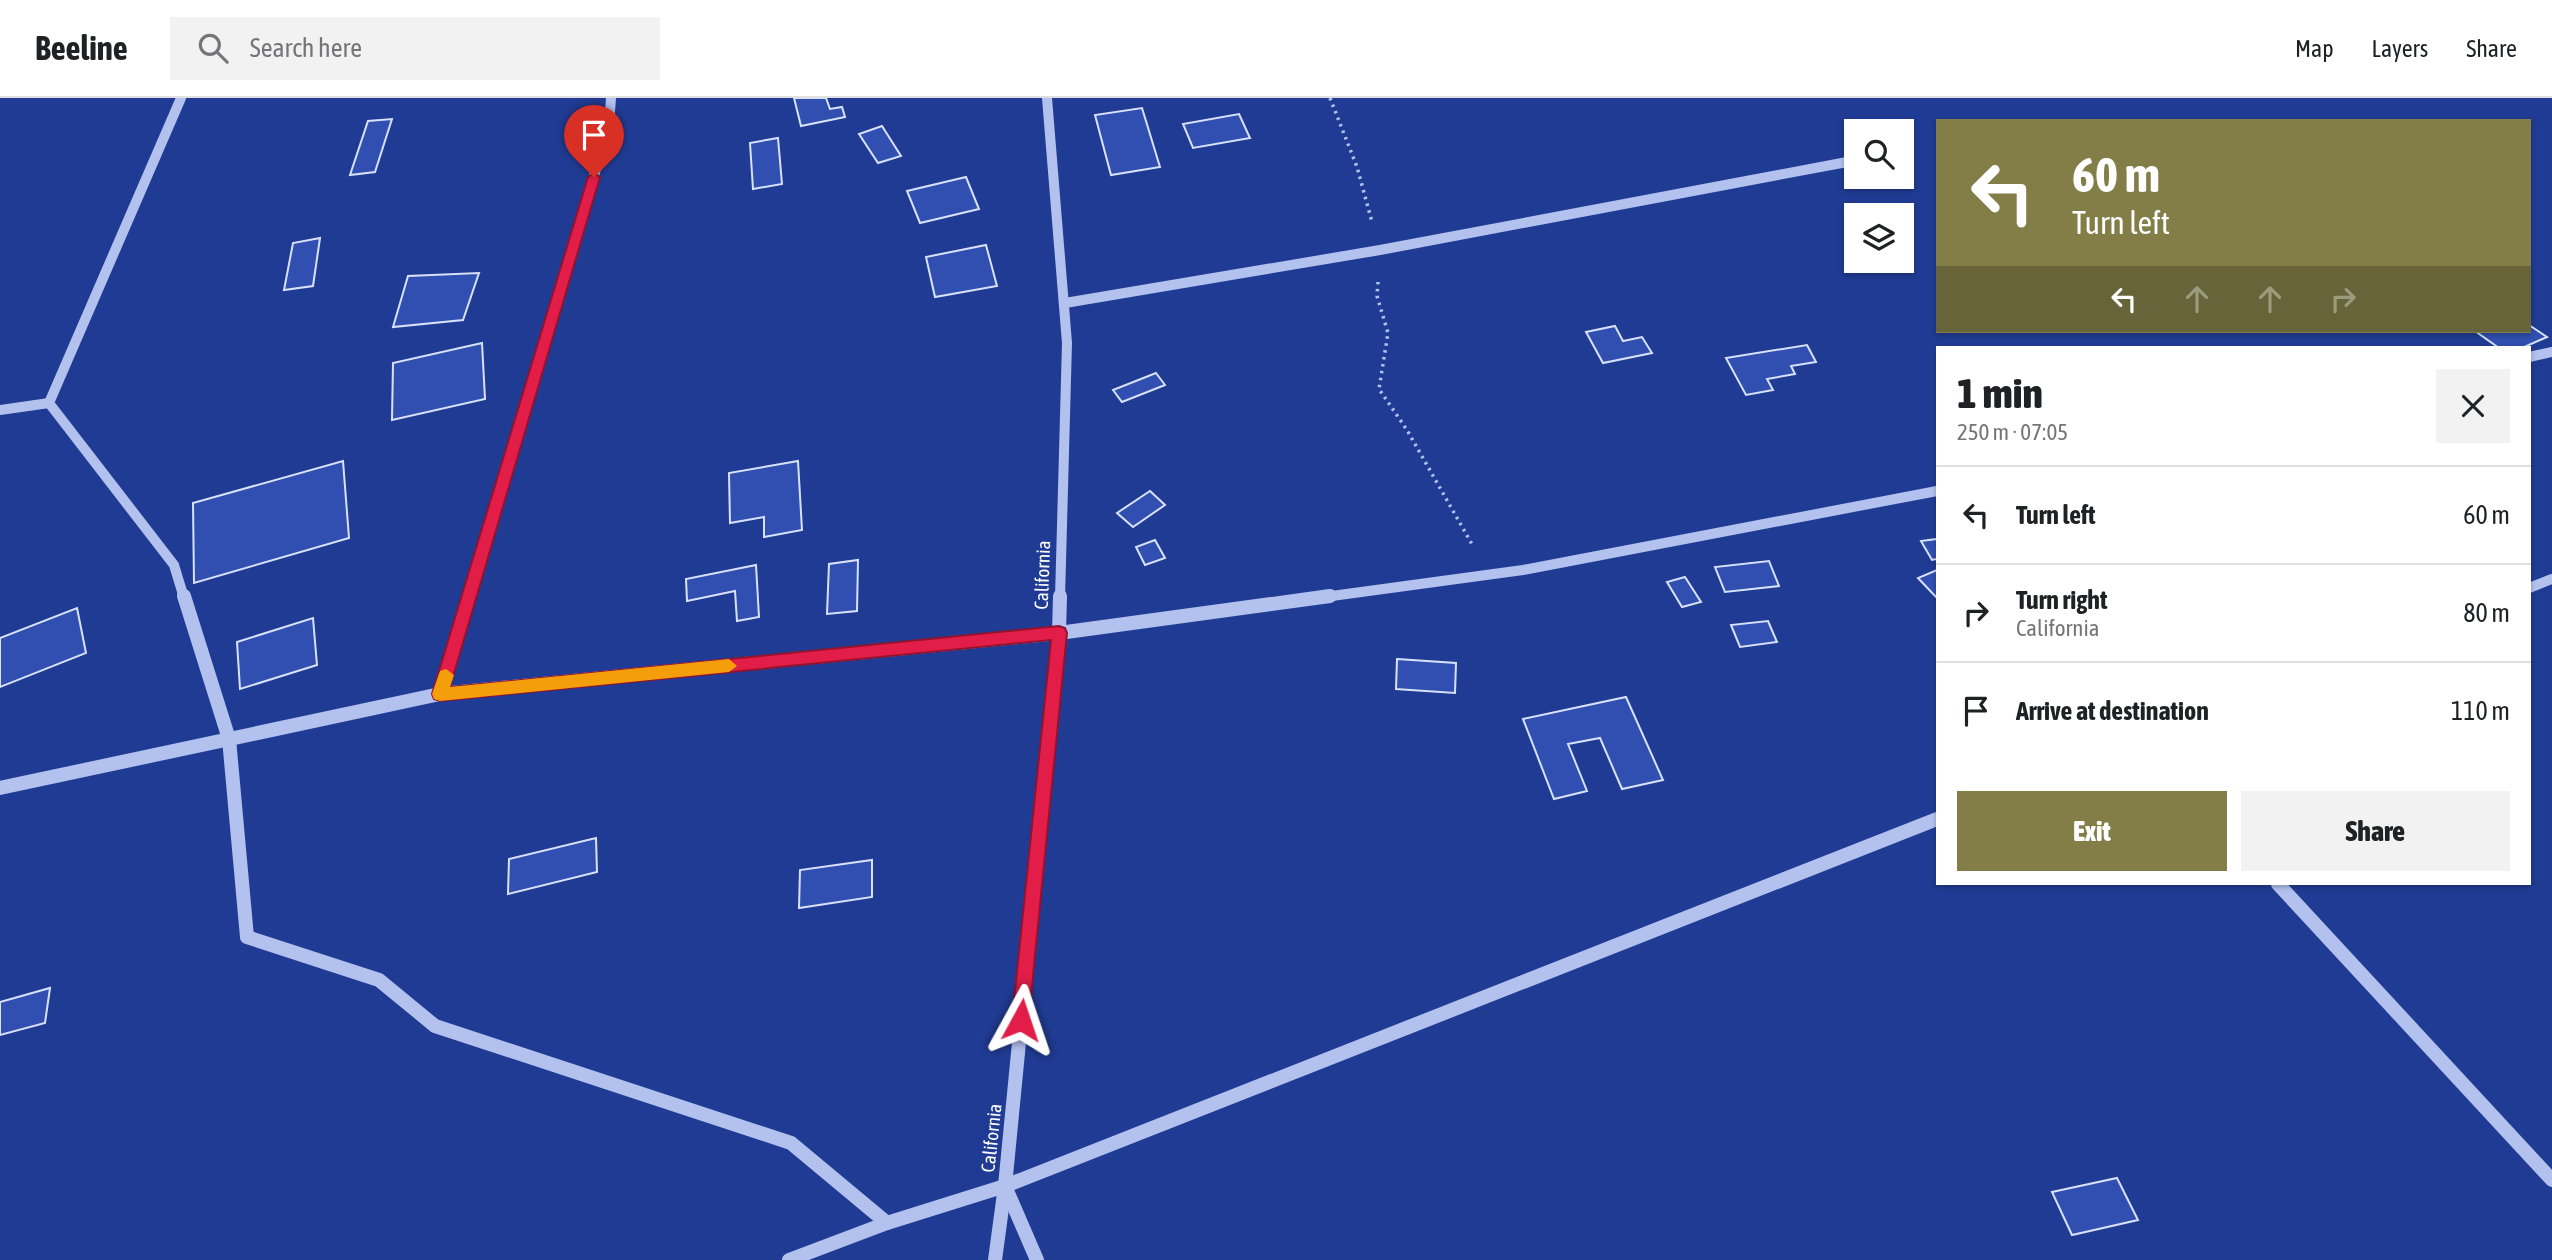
<!DOCTYPE html>
<meta charset="utf-8">
<style>
:root{--surface:#fff;--page:#f2f2f2;--text:#202124;--muted:#757577;--line:#e0e0e0;--accent:#837e48}
body{margin:0;font-family:"Asap Condensed",sans-serif;background:var(--page);color:var(--text);height:100vh;display:flex;flex-direction:column;font-size:26px;white-space:nowrap}
*{box-sizing:border-box;margin:0}
p{font-size:23px;color:var(--muted)}
.icon{flex:none;width:38px;height:38px;fill:none;stroke:currentColor;stroke-width:2;stroke-linecap:round;stroke-linejoin:round}
.map{position:relative;flex:1;overflow:hidden}
.sheet{position:absolute;left:1936px;top:248px;width:595px;height:539px;display:flex;flex-direction:column;background:var(--surface);border-radius:0px;box-shadow:0 2px 5px #0004}
.sheet>*{flex:none}
.banner{position:absolute;left:1936px;top:21px;width:595px;height:214px;border-radius:0px;box-shadow:0 2px 5px #0004;background:#837e48;color:#fff;overflow:hidden}
.buttons{position:absolute;left:1844px;top:21px;display:grid;gap:14px}
.buttons a{display:grid;place-items:center;width:70px;height:70px;border-radius:0px;background:var(--surface);box-shadow:0 2px 5px #0004;font-size:35px}
.pin{position:absolute;display:grid;place-items:center;width:60px;height:60px;color:#fff;margin:-72px -30px;border-radius:50% 50% 50% 0;rotate:-45deg;box-shadow:0 0 7px #0007}
.pin .icon{rotate:45deg}
.me{position:absolute;width:77px;margin:-38px;rotate:5deg;stroke-linejoin:round;filter:drop-shadow(0 0 5px #0008)}
.turn{display:flex;align-items:center;gap:24px;height:147px;padding:0 21px;font-size:32px}
.turn .icon{width:91px;height:91px;stroke-width:2.5}
.turn b{display:block;font-size:49px;line-height:60px}
.lanes{display:flex;align-items:center;height:66px;padding:0 21px;background:#0003;justify-content:center;gap:35px;direction:ltr}
.lanes .off{opacity:.35}
.round{display:grid;place-items:center;flex:none;width:74px;height:74px;border-radius:0px;background:var(--page)}
.summary{display:flex;align-items:center;justify-content:space-between;height:119px;padding:0 21px}
h1{font-size:42px;font-weight:800;line-height:52px}
.button{display:flex;gap:14px;margin-top:auto;padding:14px 21px}
.button a{flex:1;height:80px;border-radius:0px;background:var(--accent);color:#fff;font-size:28px;font-weight:800;line-height:80px;text-align:center}
.button a+a{background:var(--page);color:var(--text)}
ul{padding:0;list-style:none}
li{display:flex;align-items:center;gap:21px;height:98px;padding:0 21px;border-top:2px solid var(--line)}
li div{flex:1}
li b{display:block;font-size:26px}
li em{font-style:normal}
header{display:flex;align-items:center;gap:42px;box-sizing:border-box;height:98px;padding:0 35px;background:var(--surface);border-bottom:2px solid var(--line)}
header strong{font-size:33px}
nav{display:flex;gap:38px;margin-inline-start:auto;font-size:24px}
.search{width:490px;height:63px;background:var(--page);display:flex;align-items:center;gap:18px;box-sizing:border-box;padding:0 24px;border-radius:0px;color:var(--muted);font-size:26px}
.map>svg:first-child{display:block}
.building{fill:#304fb0;stroke:#d8e1fa;stroke-width:2}
.lines{fill:none;stroke-linecap:round;stroke-linejoin:round}
.path{stroke:#b2c1ee;stroke-width:3.5;stroke-dasharray:2.5 4.5;stroke-linecap:butt}
.minor-far1{stroke:#b2c1ee;stroke-width:10}
.minor{stroke:#b2c1ee;stroke-width:14}
.route{fill:#e11d48;stroke:#92132f;stroke-width:2}
.slow{fill:#f59e0b}
.labels{text-anchor:middle;dominant-baseline:central;stroke-width:7;stroke-linejoin:round;paint-order:stroke}
.street-label{font-size:19px;fill:#fff;stroke:#203b93}
</style>
<header>
<strong>Beeline</strong>
<div class="search"><svg class="icon" aria-label="search" viewBox="0 0 24 24"><circle cx="10" cy="10" r="6"/><path d="M15 15l6 6"/></svg>Search here</div>
<nav><a>Map</a><a>Layers</a><a>Share</a></nav>
</header>
<div class="map">
<svg width="2552" height="1162" viewBox="0 0 2552 1162">
<rect width="100%" height="100%" fill="#203b93"/>
<g class="building">
<path d="M794 0H826L830 11 842 9 845 19 801 28Z"/>
<path d="M1142 10 1160 69 1111 77 1095 17Z"/>
<path d="M1239 16 1250 40 1193 50 1183 26Z"/>
<path d="M392 21 375 74 350 77 368 23Z"/>
<path d="M882 28 901 58 878 65 859 36Z"/>
<path d="M778 40 782 86 753 91 750 45Z"/>
<path d="M966 79 979 111 920 125 907 93Z"/>
<path d="M320 140 313 188 284 192 293 145Z"/>
<path d="M986 147 997 188 935 199 926 159Z"/>
<path d="M479 175 463 222 393 229 408 178Z"/>
<path d="M2529 227 2547 239 2522 250H2499L2475 233H2529Z"/>
<path d="M1615 228 1623 243 1642 239 1652 255 1603 265 1586 234Z"/>
<path d="M482 245 485 301 392 322 393 265Z"/>
<path d="M1807 247 1816 264 1791 268 1795 276 1767 281 1773 292 1746 297 1726 260Z"/>
<path d="M1156 275 1165 287 1122 304 1113 292Z"/>
<path d="M343 363 349 440 194 485 193 405Z"/>
<path d="M798 363 802 432 764 439V419L730 425 729 375Z"/>
<path d="M1150 393 1165 407 1133 429 1117 415Z"/>
<path d="M1937 441V461L1932 462 1921 443Z"/>
<path d="M1155 442 1165 460 1145 467 1136 449Z"/>
<path d="M858 462 857 513 827 516 829 466Z"/>
<path d="M1769 463 1779 488 1725 494 1715 469Z"/>
<path d="M756 467 759 519 737 523 735 493 687 503 686 481Z"/>
<path d="M1937 472V500L1918 480Z"/>
<path d="M1685 479 1701 504 1682 509 1667 484Z"/>
<path d="M77 510 86 555 0 589V540Z"/>
<path d="M313 520 317 567 240 591 237 544Z"/>
<path d="M1768 523 1777 544 1740 549 1731 527Z"/>
<path d="M1397 561 1456 565 1455 595 1396 591Z"/>
<path d="M1626 599 1663 682 1622 691 1600 640 1568 646 1587 693 1554 701 1523 621Z"/>
<path d="M596 740 597 774 508 796 509 761Z"/>
<path d="M872 762V799L799 810 800 772Z"/>
<path d="M50 890 45 925 0 937V904Z"/>
<path d="M2117 1080 2138 1122 2072 1137 2052 1094Z"/>
</g>
<g class="lines">
<g class="path">
<path d="M1330 0 1357 69 1372 124"/>
<path d="M1378 184 1377 198 1388 235 1379 291 1407 332 1473 448"/>
</g>
<g class="minor-far1">
<path d="M181 0 49 305 174 467 184 500"/>
<path d="M1047 0 1067 245 1060 500"/>
<path d="M1065 205 1380 152 1847 64"/>
<path d="M2529 259 2552 254"/>
<path d="M0 312 49 305"/>
<path d="M2529 490 2552 481"/>
<path d="M469 500 609 27 611 0"/>
<path d="M1317 500 1523 472 1937 393"/>
</g>
<g class="minor">
<path d="M184 498 229 641 247 839 379 882 435 928 791 1045 887 1125"/>
<path d="M440 596 469 498"/>
<path d="M0 690 440 596 1059 535 1330 498"/>
<path d="M2278 786 2552 1082"/>
<path d="M1005 1088 1037 1162"/>
<path d="M789 1162 887 1125 1005 1088 1937 721"/>
<path d="M995 1162 1005 1088 1059 535 1060 498"/>
</g>
</g>
<path class="route" d="M594 75 600 79 450 589 1059 528 1065 530 1067 535 1028 929 1021 931 1015 929 1012 922 1051 542 440 603 434 601 432 596 588 79Z"/>
<path class="slow" d="M729 561 737 568 729 574 440 603 434 601 432 596 440 573 446 571 454 577 450 589Z"/>
<g class="labels">
<g class="street-label">
<text transform="translate(1042 477) rotate(-88)">California</text>
<text transform="translate(991 1040) rotate(-84)">California</text>
</g>
</g>
</svg>
<div class="buttons">
<a><svg class="icon" aria-label="search" viewBox="0 0 24 24"><circle cx="10" cy="10" r="6"/><path d="M15 15l6 6"/></svg></a>
<a><svg class="icon" aria-label="layers" viewBox="0 0 24 24"><path d="M12 4l9 5-9 5-9-5zM3 14l9 5 9-5"/></svg></a>
</div>
<div class="pin" style="left:594px;top:79px;background:#d93025"><svg class="icon" aria-label="arrive" viewBox="0 0 24 24"><path d="M6 21V4h12l-3 4 3 4H6"/></svg></div>
<svg class="me" style="left:1021px;top:922px" viewBox="-20 -20 40 40"><path d="M0-17L14 15 0 8-14 15z" fill="#e11d48" stroke="#fff" stroke-width="4"/></svg>
<div class="banner">
<div class="turn"><svg class="icon" aria-label="left" viewBox="0 0 24 24"><path d="M17 20v-9H6M10 6l-5 5 5 5"/></svg><div><b>60 m</b>Turn left</div></div>
<div class="lanes"><svg class="icon" aria-label="left" viewBox="0 0 24 24"><path d="M17 20v-9H6M10 6l-5 5 5 5"/></svg><svg class="icon off" aria-label="ahead" viewBox="0 0 24 24"><path d="M12 20V5M6 11l6-6 6 6"/></svg><svg class="icon off" aria-label="ahead" viewBox="0 0 24 24"><path d="M12 20V5M6 11l6-6 6 6"/></svg><svg class="icon off" aria-label="right" viewBox="0 0 24 24"><path d="M7 20v-9h11M14 6l5 5-5 5"/></svg></div>
</div>
<section class="sheet">
<div class="summary"><div><h1>1 min</h1><p>250 m · 07:05</p></div><a class="round"><svg class="icon" aria-label="close" viewBox="0 0 24 24"><path d="M6 6l12 12M18 6L6 18"/></svg></a></div>
<ul>
<li><svg class="icon" aria-label="left" viewBox="0 0 24 24"><path d="M17 20v-9H6M10 6l-5 5 5 5"/></svg><div><b>Turn left</b></div><em>60 m</em></li>
<li><svg class="icon" aria-label="right" viewBox="0 0 24 24"><path d="M7 20v-9h11M14 6l5 5-5 5"/></svg><div><b>Turn right</b><p>California</p></div><em>80 m</em></li>
<li><svg class="icon" aria-label="arrive" viewBox="0 0 24 24"><path d="M6 21V4h12l-3 4 3 4H6"/></svg><div><b>Arrive at destination</b></div><em>110 m</em></li>
</ul>
<div class="button"><a>Exit</a><a>Share</a></div>
</section>
</div>
